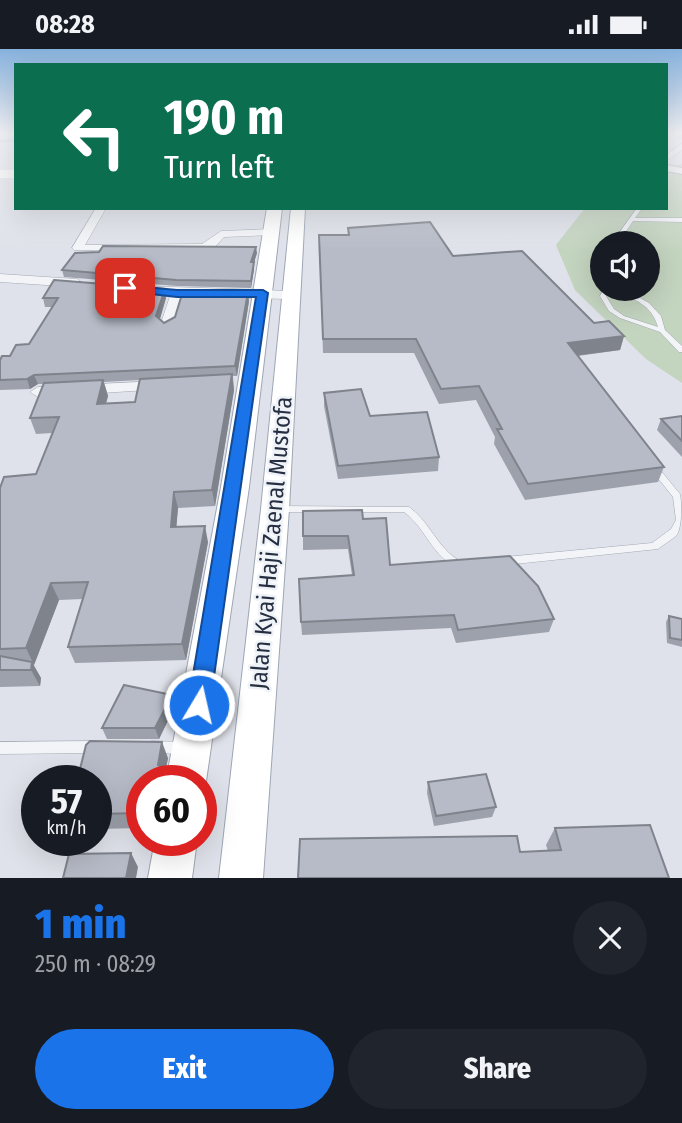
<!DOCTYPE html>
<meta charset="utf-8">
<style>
:root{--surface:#171b24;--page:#20242c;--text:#f1f3f6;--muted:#9ea1a6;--accent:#1a73e8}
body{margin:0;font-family:"Fira Sans Condensed",sans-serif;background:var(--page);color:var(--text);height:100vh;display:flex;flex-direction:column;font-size:26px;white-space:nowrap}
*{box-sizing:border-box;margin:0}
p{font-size:23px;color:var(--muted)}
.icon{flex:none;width:38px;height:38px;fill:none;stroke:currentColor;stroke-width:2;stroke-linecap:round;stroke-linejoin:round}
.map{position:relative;height:829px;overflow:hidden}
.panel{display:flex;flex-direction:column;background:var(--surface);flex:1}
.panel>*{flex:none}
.hud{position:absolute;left:14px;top:14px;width:654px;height:147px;border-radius:0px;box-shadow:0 7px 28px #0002;background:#0b6e4f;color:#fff;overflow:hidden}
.fabs{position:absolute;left:590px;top:182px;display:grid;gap:14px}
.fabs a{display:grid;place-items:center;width:70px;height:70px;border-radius:50%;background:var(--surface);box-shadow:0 7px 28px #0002;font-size:35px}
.speed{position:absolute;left:21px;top:716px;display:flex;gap:14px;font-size:35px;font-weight:700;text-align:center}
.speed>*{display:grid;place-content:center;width:91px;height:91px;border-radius:50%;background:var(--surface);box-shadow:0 7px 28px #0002;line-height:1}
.speed small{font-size:18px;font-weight:400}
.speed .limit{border:10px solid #d22;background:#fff;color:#111}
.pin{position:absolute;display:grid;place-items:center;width:60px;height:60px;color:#fff;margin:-30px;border-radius:14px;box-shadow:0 4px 10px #0006}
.me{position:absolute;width:77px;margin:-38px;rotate:9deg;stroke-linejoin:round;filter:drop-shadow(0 0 5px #0008)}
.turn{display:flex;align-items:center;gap:24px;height:147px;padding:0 35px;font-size:32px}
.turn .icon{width:91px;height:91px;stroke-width:2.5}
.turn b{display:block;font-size:49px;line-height:60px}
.round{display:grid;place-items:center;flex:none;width:74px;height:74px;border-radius:37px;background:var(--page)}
.head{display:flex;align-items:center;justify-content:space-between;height:119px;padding:0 35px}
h1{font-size:42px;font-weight:800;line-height:52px;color:var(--accent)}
.cta{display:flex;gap:14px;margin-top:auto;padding:14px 35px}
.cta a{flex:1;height:80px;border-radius:42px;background:var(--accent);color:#fff;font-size:28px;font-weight:800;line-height:80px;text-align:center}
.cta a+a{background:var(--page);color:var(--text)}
.status{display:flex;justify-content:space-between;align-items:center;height:49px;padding:0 35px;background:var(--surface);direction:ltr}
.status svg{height:19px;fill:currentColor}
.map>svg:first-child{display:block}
.green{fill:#c3d4bf;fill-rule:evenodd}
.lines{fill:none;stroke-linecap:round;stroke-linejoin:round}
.stream{stroke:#96aecd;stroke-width:3.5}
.service-casing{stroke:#a4a9b4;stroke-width:1}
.minor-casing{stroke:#a4a9b4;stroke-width:1}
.tertiary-casing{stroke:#a4a9b4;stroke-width:2}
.primary-casing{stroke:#9da6b6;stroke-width:2}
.service{fill:#f2f4f7;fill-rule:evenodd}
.minor{fill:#f2f4f7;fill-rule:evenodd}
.tertiary{fill:#f2f4f7;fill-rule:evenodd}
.secondary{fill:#fff;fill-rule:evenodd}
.primary{fill:#fff;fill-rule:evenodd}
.wall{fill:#9da1ab;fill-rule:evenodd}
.shaded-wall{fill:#7f838b}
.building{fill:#b6bbc7;stroke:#7f838b;stroke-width:2}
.route{fill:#1a73e8;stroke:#114b97;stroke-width:2}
.labels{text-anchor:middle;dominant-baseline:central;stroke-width:5;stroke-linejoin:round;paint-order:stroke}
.street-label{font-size:24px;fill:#262f42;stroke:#eff2f7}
</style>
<div class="status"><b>08:28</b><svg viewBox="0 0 49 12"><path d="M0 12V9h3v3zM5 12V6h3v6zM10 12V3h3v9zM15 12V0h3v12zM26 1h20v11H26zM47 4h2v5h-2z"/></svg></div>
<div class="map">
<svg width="682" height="829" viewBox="0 0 682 829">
<rect width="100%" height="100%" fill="#dfe2ea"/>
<path class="green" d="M682 115V334L646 310 575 241 556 196 585 159H667V119ZM602 194H648V240H602Z"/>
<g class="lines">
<path class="stream" d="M0 92 16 91"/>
<defs>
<g id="service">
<path d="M637 159H642L635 169H682V173L633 172 618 194H612Z"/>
<path d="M604 240H610L606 247 614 260 624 267 658 278C651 254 635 253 617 240H624L649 254 661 267 665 281 682 297V303H679L660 283 620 269 609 262 600 247Z"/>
<path d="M654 416 657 417 680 445C682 455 682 477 677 486 672 491 664 495 658 500L505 516 501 515 500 512 501 509 505 508 652 494 671 480 676 471 673 448 650 419Z"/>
<path d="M277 457 409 458C426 470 433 488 447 502 452 508 460 511 465 516L464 519 460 520C432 509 427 480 404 463H277L274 462 272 460 274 458Z"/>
<path d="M96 692 101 694 102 698 101 702 96 704 0 705V693Z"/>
<path d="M152 692 184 693 189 695 190 699 189 703 184 705 152 704 147 702 146 698 147 694Z"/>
</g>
<g id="minor">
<path d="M682 95V101L667 111V105Z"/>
<path d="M96 159H106L85 196 202 195 221 182 272 180 277 183 272 186 224 188 214 199 202 201H74L72 199Z"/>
<path d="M0 225 77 230 83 234 77 238 0 233Z"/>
<path d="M143 237 291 242 297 246 291 250 182 248 174 277 167 281 160 277 170 247 139 244V238Z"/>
<path d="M159 332 167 337 164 340 38 348 30 343 38 338Z"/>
</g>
<path id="tertiary" d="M667 116 682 119V125L667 122Z"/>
<g id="primary">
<path d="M267 159H282L249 438 206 732 201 744V732H166L221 438Z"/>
<path d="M291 159H305L289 460 263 829H219L261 460Z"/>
<path d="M155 791H197L192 829H148Z"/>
</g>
</defs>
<use href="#service" class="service-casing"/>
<use href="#minor" class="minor-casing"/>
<use href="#tertiary" class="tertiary-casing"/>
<use href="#primary" class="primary-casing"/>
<use href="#service" class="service"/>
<use href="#minor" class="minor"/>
<use href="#tertiary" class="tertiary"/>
<rect class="secondary" x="0" y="121" width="16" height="8"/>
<use href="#primary" class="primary"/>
</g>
<g class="wall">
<path d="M679 85H682V90L677 89Z"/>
<path d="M348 179 453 207 594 274 624 287 620 301 578 307 664 418 658 433 525 451 494 395 495 388 476 351 439 355 414 304H323L319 186H348Z"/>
<path d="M257 204 254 213V220L251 239 177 237 64 228 62 221Z"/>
<path d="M43 249H166L160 270 164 274 249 252 237 327H233L234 341 215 457 178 459 176 478 208 493 186 611 75 614 68 598 83 550 59 551 34 616H33L41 629 40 637 0 638V439L36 425 52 384 36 385 30 369 44 335H38L30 340 0 341V311L10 307 29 295 52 258H45ZM139 331 135 353 106 355 108 347 104 333Z"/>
<path d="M324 344 370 367 439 408 438 422 338 430 324 357Z"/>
<path d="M682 367V408L657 381 661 370Z"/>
<path d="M363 470 390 516 554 570 549 583 456 594 451 579 302 586 301 573 352 526 348 500 303 501V487Z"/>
<path d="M669 567 682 570V598L667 594 666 573Z"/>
<path d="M172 646 175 657 159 690H107L102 679Z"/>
<path d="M168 709 165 724 167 732H142V779L96 780V732Z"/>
<path d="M428 733 496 758 492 768 434 777 427 744Z"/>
<path d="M555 779 669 829 520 803 548 802 546 796Z"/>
</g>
<g class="shaded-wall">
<path d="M256 198 257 204 252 220 251 213Z"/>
<path d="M254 213V220L251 239V232Z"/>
<path d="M165 240 166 249 158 276 156 267Z"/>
<path d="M248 243 249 252 237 327 235 317Z"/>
<path d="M624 287 620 301 565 308 568 294Z"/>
<path d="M232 325 234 341 215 457 212 441Z"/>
<path d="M34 326 38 335 30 340 27 330Z"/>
<path d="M103 331 108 347 101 371 97 355Z"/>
<path d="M174 443 178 459 175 495 171 478Z"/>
<path d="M205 477 208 493 186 611 182 595Z"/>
<path d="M51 534 59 551 34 616 26 599Z"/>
<path d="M32 613 41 629 40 637 31 621Z"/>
<path d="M172 646 175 657 159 690 155 679Z"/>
<path d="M162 693 168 709 165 724 167 732H161L158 716Z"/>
<path d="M131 804 138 818 136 829H126Z"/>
</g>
<g class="building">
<path d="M430 173 453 207 522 202 594 274 609 272 624 287 568 294 664 418 528 435 497 380H502L479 337 441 340 416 290H323L319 186H349L348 179Z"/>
<path d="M103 197 256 198 251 213H254L251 232 176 231 62 221 75 204 99 203Z"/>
<path d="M54 231 165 240 156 267 164 274 175 268 183 242 248 243 235 317 34 326 27 330 0 331V311L2 307H10L16 296 29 295 58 249H43Z"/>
<path d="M232 325 212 441 174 443 171 478 205 477 182 595 68 598 88 533 51 534 26 599 0 600V439L4 428 36 425 59 368 30 369 44 334 103 331 97 355 135 353 140 330Z"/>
<path d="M361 340 370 367 427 363 439 408 338 417 324 344Z"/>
<path d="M682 367V392L661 370Z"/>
<path d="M362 461 363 470 386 469 390 516 510 507 538 537 554 570 458 581 454 566 301 573 299 530 354 526 348 487H303V462Z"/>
<path d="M669 567 682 570V591L670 589Z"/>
<path d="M0 607 32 613 31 621H0Z"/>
<path d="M124 636 172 646 155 679H102Z"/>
<path d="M90 692 162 693 158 716 163 719 161 732H142V764L96 765V732H77L86 696Z"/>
<path d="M486 725 496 758 436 767 428 733Z"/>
<path d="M650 776 669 829H298L300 790 517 787 520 803 561 801 555 779Z"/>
<path d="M131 804 126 829H63L69 805Z"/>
</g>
<linearGradient id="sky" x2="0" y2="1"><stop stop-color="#87b2dd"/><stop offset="0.42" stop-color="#f1f2f6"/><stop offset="1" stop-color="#f1f2f6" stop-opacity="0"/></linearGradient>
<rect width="682" height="201" fill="url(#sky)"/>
<path class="route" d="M122 236 177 241H263L268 244 210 656 207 663 199 666 191 663 188 656 256 248H177L125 242 120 239Z"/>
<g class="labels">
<g class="street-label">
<text transform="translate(271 494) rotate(-85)">Jalan Kyai Haji Zaenal Mustofa</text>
</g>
</g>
</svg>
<div class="fabs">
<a><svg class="icon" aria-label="sound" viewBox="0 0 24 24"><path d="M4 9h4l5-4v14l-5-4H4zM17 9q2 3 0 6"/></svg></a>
</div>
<div class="speed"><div>57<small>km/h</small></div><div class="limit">60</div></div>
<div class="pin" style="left:125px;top:239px;background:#d93025"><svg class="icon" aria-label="arrive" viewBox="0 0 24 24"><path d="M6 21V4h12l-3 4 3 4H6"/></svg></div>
<svg class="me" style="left:199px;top:656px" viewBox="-20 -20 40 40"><circle r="17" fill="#1a73e8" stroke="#fff" stroke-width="3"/><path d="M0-11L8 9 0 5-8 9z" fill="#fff"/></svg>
<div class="hud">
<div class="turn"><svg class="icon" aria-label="left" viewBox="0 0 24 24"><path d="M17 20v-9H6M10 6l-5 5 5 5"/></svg><div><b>190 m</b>Turn left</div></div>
</div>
</div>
<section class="panel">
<div class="head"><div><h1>1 min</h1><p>250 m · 08:29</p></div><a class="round"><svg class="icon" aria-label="close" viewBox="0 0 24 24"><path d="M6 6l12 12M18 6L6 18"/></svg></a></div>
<div class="cta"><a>Exit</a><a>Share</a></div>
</section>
